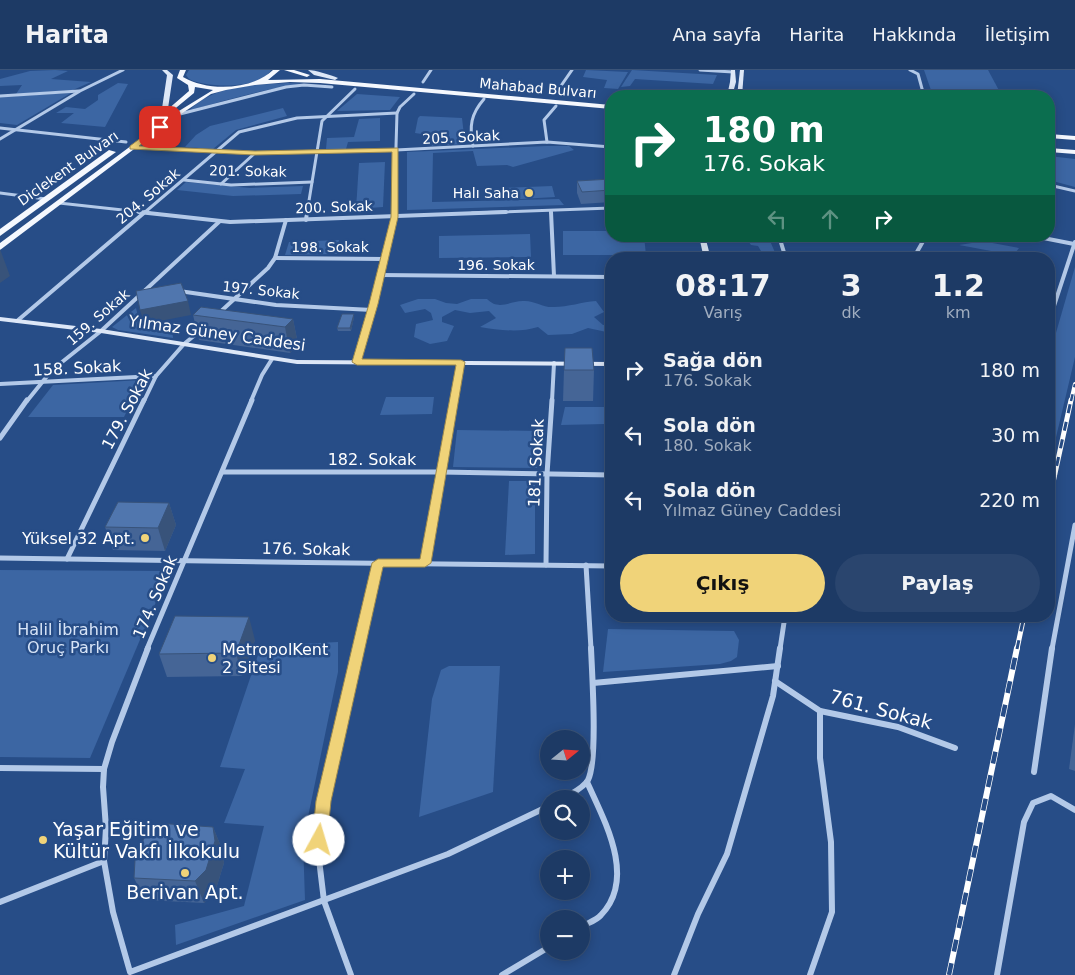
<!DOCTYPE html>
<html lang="tr">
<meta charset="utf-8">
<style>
:root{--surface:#1d3a65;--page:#2a456e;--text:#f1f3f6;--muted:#a0adbf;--line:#3b5479;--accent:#f0d379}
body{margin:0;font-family:"DejaVu Sans",sans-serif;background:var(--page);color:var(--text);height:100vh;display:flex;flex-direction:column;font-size:19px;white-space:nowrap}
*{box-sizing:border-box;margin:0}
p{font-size:16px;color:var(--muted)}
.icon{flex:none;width:28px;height:28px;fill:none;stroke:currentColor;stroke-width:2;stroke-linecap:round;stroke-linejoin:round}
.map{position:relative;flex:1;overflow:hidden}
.drawer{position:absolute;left:605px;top:182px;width:450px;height:370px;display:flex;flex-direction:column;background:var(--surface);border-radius:20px;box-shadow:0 2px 12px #0003,0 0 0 1px var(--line)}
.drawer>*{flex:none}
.hud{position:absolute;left:605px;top:20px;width:450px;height:152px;border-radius:20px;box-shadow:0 2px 12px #0003,0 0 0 1px var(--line);background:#0b6e4f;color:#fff;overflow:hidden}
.needle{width:32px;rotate:72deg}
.tools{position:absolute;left:540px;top:660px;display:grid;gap:10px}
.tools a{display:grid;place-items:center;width:50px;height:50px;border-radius:50%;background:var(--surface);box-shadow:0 2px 12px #0003,0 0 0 1px var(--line);font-size:25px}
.pin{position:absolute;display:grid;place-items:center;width:42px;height:42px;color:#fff;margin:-21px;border-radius:10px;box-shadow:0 2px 8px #0006}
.me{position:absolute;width:55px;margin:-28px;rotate:6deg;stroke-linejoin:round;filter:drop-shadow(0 0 4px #0008)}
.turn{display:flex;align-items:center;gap:18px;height:105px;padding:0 15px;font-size:22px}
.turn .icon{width:65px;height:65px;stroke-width:2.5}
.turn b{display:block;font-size:35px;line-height:42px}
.lanes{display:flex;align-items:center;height:48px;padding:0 15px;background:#0003;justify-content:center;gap:25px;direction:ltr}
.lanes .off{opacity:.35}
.eta{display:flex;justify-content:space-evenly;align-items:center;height:85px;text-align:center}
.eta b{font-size:30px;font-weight:700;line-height:35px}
.cta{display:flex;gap:10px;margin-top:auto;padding:10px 15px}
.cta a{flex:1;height:58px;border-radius:30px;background:var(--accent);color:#111;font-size:20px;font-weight:700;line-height:58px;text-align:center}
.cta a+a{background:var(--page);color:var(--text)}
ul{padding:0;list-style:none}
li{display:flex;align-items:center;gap:15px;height:65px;padding:0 15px}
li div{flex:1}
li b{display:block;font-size:19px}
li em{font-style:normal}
header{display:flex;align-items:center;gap:30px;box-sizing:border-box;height:70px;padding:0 25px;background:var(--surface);border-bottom:1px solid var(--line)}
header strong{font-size:24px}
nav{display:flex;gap:28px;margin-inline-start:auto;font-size:18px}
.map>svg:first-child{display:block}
.green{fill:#3c66a3}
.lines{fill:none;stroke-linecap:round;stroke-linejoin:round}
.street-far3{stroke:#b3c9e8;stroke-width:3}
.street-far2{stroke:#b3c9e8;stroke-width:4}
.street-far1{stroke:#b3c9e8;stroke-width:5}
.street{stroke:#b3c9e8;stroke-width:6}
.secondary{fill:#dde7f7;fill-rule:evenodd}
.primary{fill:#f5f8fe;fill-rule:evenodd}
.rail-far2-casing{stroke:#fff;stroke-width:4}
.rail-far1-casing{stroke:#fff;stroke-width:5}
.rail-casing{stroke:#fff;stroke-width:6}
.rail-far2{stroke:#274d87;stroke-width:2.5;stroke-dasharray:7;stroke-linecap:butt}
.rail-far1{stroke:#274d87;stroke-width:3;stroke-dasharray:9;stroke-linecap:butt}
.rail{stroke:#274d87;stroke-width:4.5;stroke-dasharray:12;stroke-linecap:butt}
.wall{fill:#456596}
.shaded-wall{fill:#38537a}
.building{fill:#5076ae;stroke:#38537a}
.route{fill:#f0d379;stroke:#9c894f}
.poi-dot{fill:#f0d379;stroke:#274d87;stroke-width:2}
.labels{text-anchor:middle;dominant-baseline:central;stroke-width:5;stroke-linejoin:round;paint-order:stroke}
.far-street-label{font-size:14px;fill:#fff;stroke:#274d87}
.far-poi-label{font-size:14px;fill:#fff;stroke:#274d87;text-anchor:end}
.street-label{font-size:16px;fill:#fff;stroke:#274d87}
.poi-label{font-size:16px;fill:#fff;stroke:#274d87;text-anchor:end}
.park-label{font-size:16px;fill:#d7e4f7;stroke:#274d87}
.near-street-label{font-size:19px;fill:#fff;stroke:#274d87}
.near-poi-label{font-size:19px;fill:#fff;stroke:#274d87;text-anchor:start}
</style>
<header>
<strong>Harita</strong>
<nav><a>Ana sayfa</a><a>Harita</a><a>Hakkında</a><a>İletişim</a></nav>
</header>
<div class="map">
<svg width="1075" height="905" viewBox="0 0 1075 905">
<rect width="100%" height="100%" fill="#274d87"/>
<g class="green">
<path d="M55 0 68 1 51 9 91 12 73 20 16 24 22 15 0 16V9L30 1Z"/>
<path d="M189 0H271C260 20 206 18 189 9L186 5Z"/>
<path d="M586 0 628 2 618 19 604 18 607 10 583 7Z"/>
<path d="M632 0 717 5 713 14 635 9 630 16 621 17Z"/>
<path d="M924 0H988L1002 26H933Z"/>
<path d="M118 13 128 14 105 57 61 53 74 43H56L66 37 85 39 98 30V25Z"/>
<path d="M288 13 322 15C277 13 233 29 190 40 214 15 255 15 288 13Z"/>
<path d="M71 23 17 55 0 53V27Z"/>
<path d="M357 24 400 27 390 40 337 41Z"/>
<path d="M283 38 287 46 236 60 213 79 185 77 196 65 210 56Z"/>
<path d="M420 46 462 48 465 74 431 76 428 65 415 63 418 48Z"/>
<path d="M380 48V71L348 72 346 79H326L327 68 354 67 359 49Z"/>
<path d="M546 76H569L574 80 513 97 507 95 477 96 473 81 433 83 432 132 559 129 564 135 407 140V82Z"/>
<path d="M1049 86 1075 89V117L1049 110Z"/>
<path d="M385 92 383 137 356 139 359 93Z"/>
<path d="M186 112 250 118 303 116 301 124 233 126 177 120Z"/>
<path d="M552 116 555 127 504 130 503 118Z"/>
<path d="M563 161H611V166H644L646 185H563Z"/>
<path d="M530 164 531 187 439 188V166Z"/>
<path d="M740 166H768L776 185 764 186 758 176 751 175 746 168Z"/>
<path d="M971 169 1019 178 1016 182 1024 187 959 175 972 173Z"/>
<path d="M339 170 337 184 285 185 289 172Z"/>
<path d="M1075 197V287L1049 397V287Z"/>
<path d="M418 229H435L446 233 457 234 471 229H487C499 241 509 231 523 231 534 230 543 238 554 237 568 237 582 232 596 231L604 242 594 247 603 255 611 254V263L588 258 572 264 548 265 538 257C519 263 499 260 480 257L496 248 489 241 470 243 455 240 442 247V252L454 256 447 271 430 274 414 267 416 254 433 250 431 243 425 239 405 243 400 235Z"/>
<path d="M136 238 140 255 171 251 173 268 118 260 112 257Z"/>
<path d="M142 310 124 347H28L53 315Z"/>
<path d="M386 327H434L432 344 380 345Z"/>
<path d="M565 337H611V361H606L605 354 561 355Z"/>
<path d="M457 360 539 361 538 398 453 397Z"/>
<path d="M509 411H535V484L505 485Z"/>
<path d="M0 500 169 501 90 688 0 687Z"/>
<path d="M608 559 734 561 739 570 737 587 731 591 720 594 603 602Z"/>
<path d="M338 572V602L303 771 305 830 176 875 175 855 244 836 264 756 224 753 245 699 220 697 261 576Z"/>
<path d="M449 596H500L493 722 419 747 432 629 441 600Z"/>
</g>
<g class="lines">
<g class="street-far3">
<path d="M700 0 733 2"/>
<path d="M910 0 918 4 924 26"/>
<path d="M423 12 431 0"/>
<path d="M556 23 572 0"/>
<path d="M0 26 79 21"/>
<path d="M176 45 286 17 304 15 332 17"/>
<path d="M0 58 126 72"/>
<path d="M0 69 80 21 123 0"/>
<path d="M547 72 544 50 556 36"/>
<path d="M473 76C469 56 471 44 484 29"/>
<path d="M132 77 255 83 396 80 547 72 611 77"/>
<path d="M184 110 231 115 312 112"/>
<path d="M221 114 255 83"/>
<path d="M1049 115 1075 121"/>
<path d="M0 123 46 129"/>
<path d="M59 133 150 143"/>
<path d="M551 141V143"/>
<path d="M144 143 239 62 297 48 397 43"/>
<path d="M307 143 322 51 355 19"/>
<path d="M394 143 397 43 400 37 414 24"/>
<path d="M472 143 611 138"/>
</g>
<g class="street-far2">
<path d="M139 142 230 152 506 142"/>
<path d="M551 142 554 206"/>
<path d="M306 150 307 142"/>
<path d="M779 166 786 189"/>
<path d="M1033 166 1074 174"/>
<path d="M275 188 384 189"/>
<path d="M913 189 926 166"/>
<path d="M380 205 611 207"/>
<path d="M179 221 276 235 372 240"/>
<path d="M218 244 268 198 275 188 286 150"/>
<path d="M17 251 145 142"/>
<path d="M1049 251 1075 172"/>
<path d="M357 292 374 234 394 142"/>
<path d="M0 314 156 306"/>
<path d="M27 331 52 300 101 261 220 151"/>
<path d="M144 331 156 306 184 274 201 260"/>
<path d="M251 331 262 305 272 289"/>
<path d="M454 331 461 292"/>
<path d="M552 331 554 293"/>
</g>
<g class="street-far1">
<path d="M0 368 27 330"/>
<path d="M223 402H441L611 405"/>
<path d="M0 488C204 492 407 493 611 496"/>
<path d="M67 489 144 330"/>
<path d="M425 493 454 330"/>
<path d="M546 495 547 404 552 330"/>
<path d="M586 495 591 579"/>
<path d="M147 579 252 330"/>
<path d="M359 579 378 493"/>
<path d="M780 579 785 546"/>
<path d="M1052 579 1075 455"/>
</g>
<g class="street">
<path d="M148 578 112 672 104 699 103 717 106 758 104 791 113 842 130 902 448 784 549 736"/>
<path d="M775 611 820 641 898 657 955 678"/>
<path d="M593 613 778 596"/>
<path d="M0 698 104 699"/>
<path d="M1034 702 1052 578"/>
<path d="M563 729C570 724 584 718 588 710 598 690 592 604 591 578"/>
<path d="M0 832 104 791"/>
<path d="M581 857C587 853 596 851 601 845 637 808 604 750 587 712"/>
<path d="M351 905 324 831 318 781 324 731 359 578"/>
<path d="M502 905 549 877"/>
<path d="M674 905 698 844 727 784 773 626 780 578"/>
<path d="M810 905 832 842 831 772 820 688V641"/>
<path d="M997 905 1024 752 1033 733 1051 726 1075 740"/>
</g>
<g class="secondary">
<path d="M162 0H167L173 5 167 45 164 47 161 45 167 5Z"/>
<path d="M308 0C315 0 331 5 338 8L335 10 314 5Z"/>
<path d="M731 0H735L736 12 732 26H727L730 12Z"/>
<path d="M740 0H744L742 26H737Z"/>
<path d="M699 166H705L711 189H704Z"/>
<path d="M0 247 101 259 297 290 611 292V296L297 294 101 263 0 251Z"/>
</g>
<g class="primary">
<path d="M180 0H186L183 7C208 22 252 20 273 0H280L268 10 320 9 611 35V39L320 13 290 12 255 15 226 20 211 24 178 46 0 180V173L174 44 213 20 195 17 194 23 171 42H167V40L189 21 188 15 177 8Z"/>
<path d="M284 0H294L310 5 307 7Z"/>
<path d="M1049 64 1075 66V70L1049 68Z"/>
<path d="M1049 78 1075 80V84L1049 82Z"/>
<path d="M109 80 116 82 0 166V159Z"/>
</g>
<defs>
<path id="rail-far2" d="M1071 331 1075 314"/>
<g id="rail-far1">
<path d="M1049 431 1071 330"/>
<path d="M1017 579 1024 546"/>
</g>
<path id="rail" d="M949 905 1017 578"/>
</defs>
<use href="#rail-far2" class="rail-far2-casing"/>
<use href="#rail-far1" class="rail-far1-casing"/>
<use href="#rail" class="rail-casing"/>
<use href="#rail-far2" class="rail-far2"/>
<use href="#rail-far1" class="rail-far1"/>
<use href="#rail" class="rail"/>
</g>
<g class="wall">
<path d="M611 109V132L581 134 577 123V111Z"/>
<path d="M354 244V247L351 261H338L337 258Z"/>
<path d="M193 245 293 249 298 274 290 283 199 270Z"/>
<path d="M564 300H594L593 331H563Z"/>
<path d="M169 433 176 455 165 481 113 480 105 457Z"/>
<path d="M255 570 242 606 167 607 159 584Z"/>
<path d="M1075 654V701L1069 699Z"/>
<path d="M213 757 222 779 224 793 215 822 204 833 145 830 134 808Z"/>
</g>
<g class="shaded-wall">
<path d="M0 179 10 206 0 213Z"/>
<path d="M188 231 191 245 144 254 140 240Z"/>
<path d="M354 244V247L351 261 350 258Z"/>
<path d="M293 249 298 274 290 283 285 257Z"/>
<path d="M169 433 176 455 165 481 158 458Z"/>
<path d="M249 547 255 570 242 606 236 583Z"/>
<path d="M213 757 222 779 224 793 215 822 204 833 195 811Z"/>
</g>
<g class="building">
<path d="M611 109V120L582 122 577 111Z"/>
<path d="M181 213 188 231 140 240 136 221Z"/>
<path d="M201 237 293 249 285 257 193 245Z"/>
<path d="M342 244H354L350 258H337Z"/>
<path d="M565 278H592L594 300H564Z"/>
<path d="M118 432 169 433 158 458 105 457Z"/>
<path d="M175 546 249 547 236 583 159 584Z"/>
<path d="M156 753 213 757 215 771 206 800 195 811 134 808 135 790 145 766Z"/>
</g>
<path class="route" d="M158 55 163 57 139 76 255 81 398 78V147L378 234 362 289 461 290 465 292 431 493 425 497H383L331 731 327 770 325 775 319 777 314 775 312 770 316 731 372 493 378 489H420L456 295H357L352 292 369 234 391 147 392 82 255 85 130 79V76Z"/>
<g class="poi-dot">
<circle cx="529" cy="123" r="5"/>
<circle cx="145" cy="468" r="5"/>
<circle cx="212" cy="588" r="5"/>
<circle cx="43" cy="770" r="5"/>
<circle cx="185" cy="803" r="5"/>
</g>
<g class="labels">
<g class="far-street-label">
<text transform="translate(538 18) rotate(5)">Mahabad Bulvarı</text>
<text transform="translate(461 67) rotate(-3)">205. Sokak</text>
<text transform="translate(68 98) rotate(-35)">Diclekent Bulvarı</text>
<text transform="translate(248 101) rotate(1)">201. Sokak</text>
<text transform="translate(148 126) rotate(-40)">204. Sokak</text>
<text transform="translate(334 137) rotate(-2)">200. Sokak</text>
<text x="330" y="177">198. Sokak</text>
<text x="496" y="195">196. Sokak</text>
<text transform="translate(261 220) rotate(6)">197. Sokak</text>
<text transform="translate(98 247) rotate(-41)">159. Sokak</text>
</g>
<g class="far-poi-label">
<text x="519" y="123">Halı Saha</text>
</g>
<g class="street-label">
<text transform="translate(217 263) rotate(8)">Yılmaz Güney Caddesi</text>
<text transform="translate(77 298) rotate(-3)">158. Sokak</text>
<text transform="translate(127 339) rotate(-62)">179. Sokak</text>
<text x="372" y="389">182. Sokak</text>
<text transform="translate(536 393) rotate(-87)">181. Sokak</text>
<text transform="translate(306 479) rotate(1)">176. Sokak</text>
<text transform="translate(155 527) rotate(-67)">174. Sokak</text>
</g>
<g class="poi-label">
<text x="135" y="468">Yüksel 32 Apt.</text>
<text x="222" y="579" text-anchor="start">MetropolKent<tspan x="222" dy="18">2 Sitesi</tspan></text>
</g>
<g class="park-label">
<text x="68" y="559">Halil İbrahim<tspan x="68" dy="18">Oruç Parkı</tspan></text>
</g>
<g class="near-street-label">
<text transform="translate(881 639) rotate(15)">761. Sokak</text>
</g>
<g class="near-poi-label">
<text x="53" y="759">Yaşar Eğitim ve<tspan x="53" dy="22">Kültür Vakfı İlkokulu</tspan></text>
<text x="185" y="822" text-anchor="middle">Berivan Apt.</text>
</g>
</g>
</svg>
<div class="tools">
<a><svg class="needle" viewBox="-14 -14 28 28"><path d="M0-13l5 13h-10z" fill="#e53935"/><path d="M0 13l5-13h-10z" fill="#a0adbf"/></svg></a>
<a><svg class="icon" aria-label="search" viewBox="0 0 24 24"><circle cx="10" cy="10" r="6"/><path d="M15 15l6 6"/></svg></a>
<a>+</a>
<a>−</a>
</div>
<div class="pin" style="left:160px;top:57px;background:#d93025"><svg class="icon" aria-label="arrive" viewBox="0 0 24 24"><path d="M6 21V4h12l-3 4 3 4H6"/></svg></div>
<svg class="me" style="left:319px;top:770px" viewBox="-20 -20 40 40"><circle r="19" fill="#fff"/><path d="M0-13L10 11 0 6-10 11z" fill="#f0d379"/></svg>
<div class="hud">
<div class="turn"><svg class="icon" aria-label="right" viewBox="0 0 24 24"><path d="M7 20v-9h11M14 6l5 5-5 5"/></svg><div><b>180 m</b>176. Sokak</div></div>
<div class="lanes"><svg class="icon off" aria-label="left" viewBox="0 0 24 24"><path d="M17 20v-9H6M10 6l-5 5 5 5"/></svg><svg class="icon off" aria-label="ahead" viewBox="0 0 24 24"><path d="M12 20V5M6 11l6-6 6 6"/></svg><svg class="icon" aria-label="right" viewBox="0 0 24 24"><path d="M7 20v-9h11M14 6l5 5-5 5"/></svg></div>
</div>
<section class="drawer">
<div class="eta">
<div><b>08:17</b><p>Varış</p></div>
<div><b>3</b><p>dk</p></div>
<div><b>1.2</b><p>km</p></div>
</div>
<ul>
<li><svg class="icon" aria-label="right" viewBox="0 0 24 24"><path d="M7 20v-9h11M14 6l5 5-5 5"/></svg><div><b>Sağa dön</b><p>176. Sokak</p></div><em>180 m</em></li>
<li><svg class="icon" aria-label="left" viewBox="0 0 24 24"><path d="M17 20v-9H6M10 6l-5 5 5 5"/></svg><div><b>Sola dön</b><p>180. Sokak</p></div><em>30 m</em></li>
<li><svg class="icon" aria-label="left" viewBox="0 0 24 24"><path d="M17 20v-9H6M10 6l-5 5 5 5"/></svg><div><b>Sola dön</b><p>Yılmaz Güney Caddesi</p></div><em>220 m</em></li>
</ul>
<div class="cta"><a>Çıkış</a><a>Paylaş</a></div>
</section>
</div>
